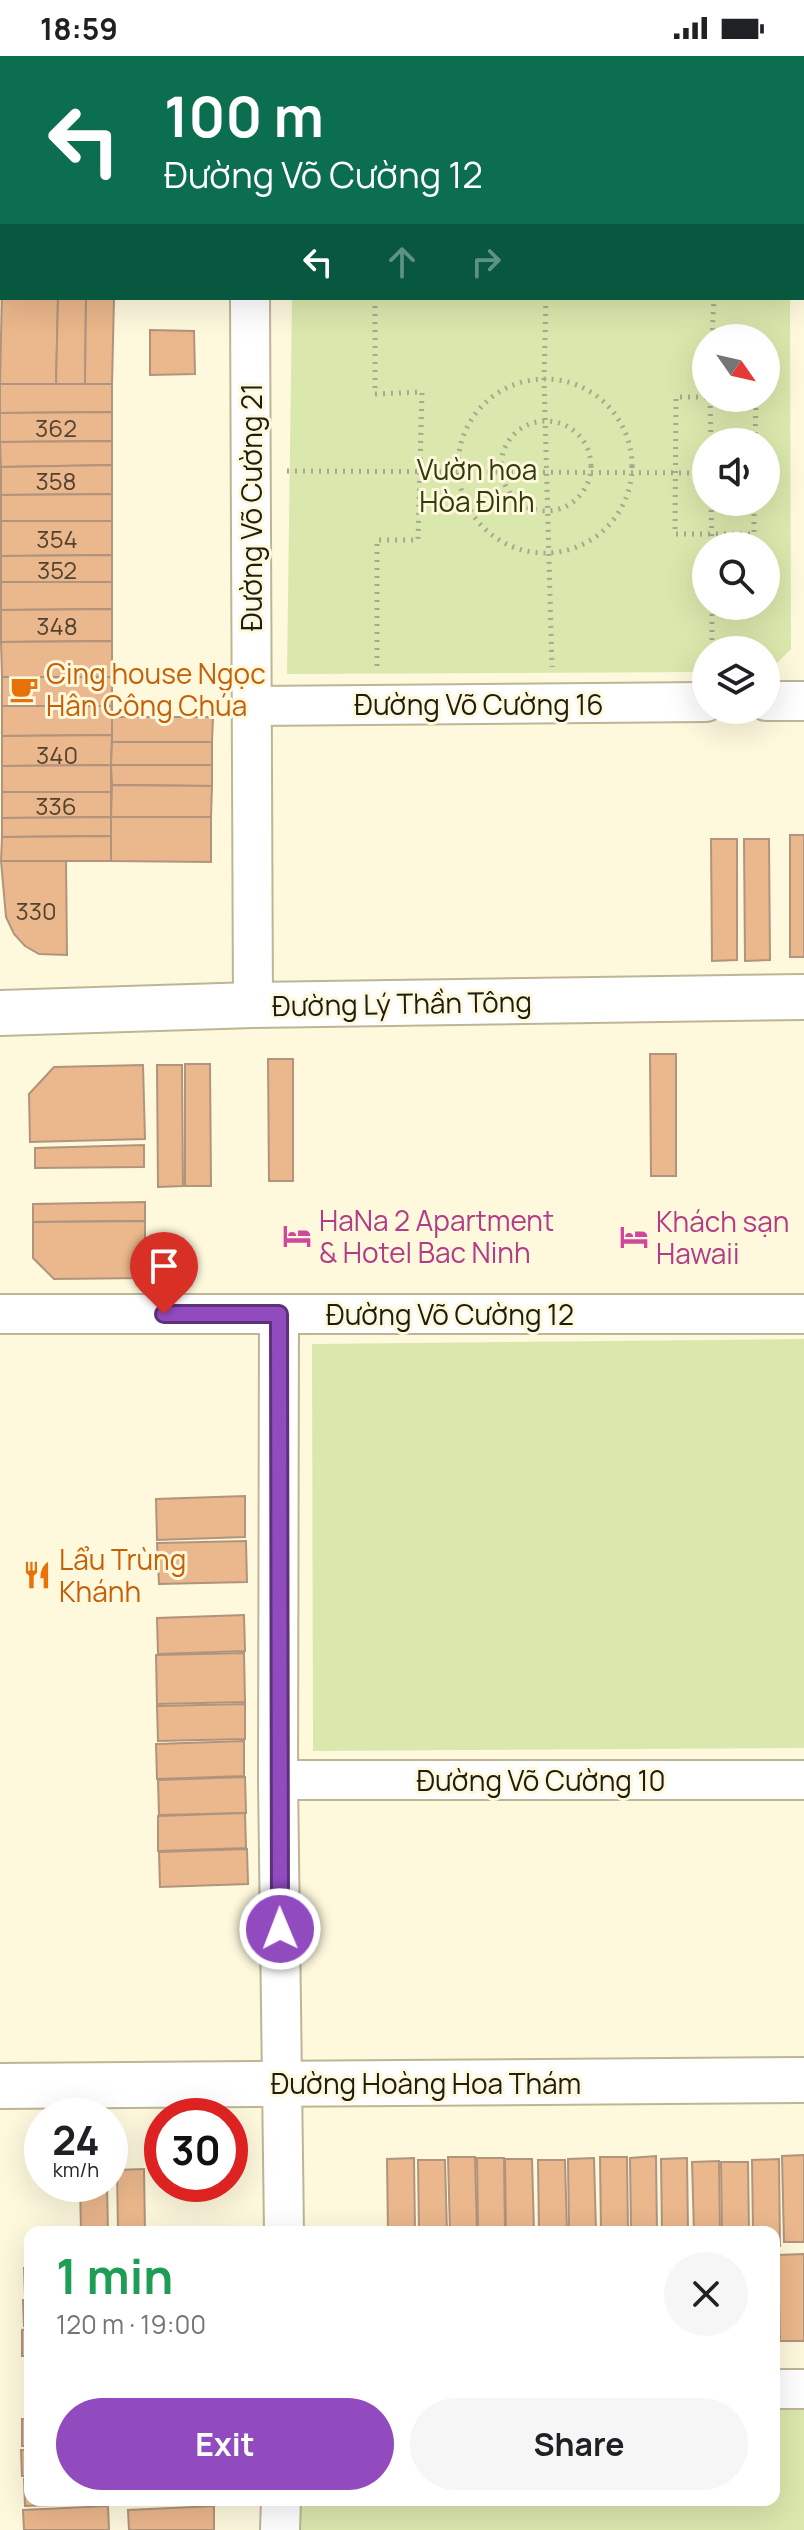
<!DOCTYPE html>
<meta charset="utf-8">
<style>
:root{--surface:#fff;--page:#f6f6f6;--text:#202124;--muted:#757577;--accent:#914bbf}
body{margin:0;font-family:Manrope,sans-serif;background:var(--page);color:var(--text);height:100vh;display:flex;flex-direction:column;font-size:30px;white-space:nowrap}
*{box-sizing:border-box;margin:0}
p{font-size:26px;color:var(--muted)}
.icon{flex:none;width:44px;height:44px;fill:none;stroke:currentColor;stroke-width:2;stroke-linecap:round;stroke-linejoin:round}
.map{position:relative;flex:1;overflow:hidden}
.drawer{position:absolute;left:24px;top:2170px;width:756px;height:280px;display:flex;flex-direction:column;background:var(--surface);border-radius:16px;box-shadow:0 8px 32px #0002}
.drawer>*{flex:none}
.banner{position:absolute;left:0px;top:0px;width:804px;height:244px;box-shadow:0 8px 32px #0002;background:#0b6e4f;color:#fff;overflow:hidden}
.needle{width:52px;rotate:124deg}
.tools{position:absolute;left:692px;top:268px;display:grid;gap:16px}
.tools a{display:grid;place-items:center;width:88px;height:88px;border-radius:50%;background:var(--surface);box-shadow:0 8px 32px #0002;font-size:40px}
.speed{position:absolute;left:24px;top:2042px;display:flex;gap:16px;font-size:40px;font-weight:700;text-align:center}
.speed>*{display:grid;place-content:center;width:104px;height:104px;border-radius:50%;background:var(--surface);box-shadow:0 8px 32px #0002;line-height:1}
.speed small{font-size:20px;font-weight:400}
.speed .limit{border:12px solid #d22;background:#fff;color:#111}
.pin{position:absolute;display:grid;place-items:center;width:68px;height:68px;color:#fff;margin:-82px -34px;border-radius:50% 50% 50% 0;rotate:-45deg;box-shadow:0 0 8px #0007}
.pin .icon{rotate:45deg}
.me{position:absolute;width:88px;margin:-44px;rotate:359deg;stroke-linejoin:round;filter:drop-shadow(0 0 6px #0008)}
.turn{display:flex;align-items:center;gap:28px;height:168px;padding:0 32px;font-size:36px}
.turn .icon{width:104px;height:104px;stroke-width:2.5}
.turn b{display:block;font-size:56px;line-height:68px}
.lanes{display:flex;align-items:center;height:76px;padding:0 32px;background:#0003;justify-content:center;gap:40px;direction:ltr}
.lanes .off{opacity:.35}
.round{display:grid;place-items:center;flex:none;width:84px;height:84px;border-radius:42px;background:var(--page)}
.summary{display:flex;align-items:center;justify-content:space-between;height:136px;padding:0 32px}
h1{font-size:48px;font-weight:700;line-height:60px;color:#1e9e55}
.action{display:flex;gap:16px;margin-top:auto;padding:16px 32px}
.action a{flex:1;height:92px;border-radius:48px;background:var(--accent);color:#fff;font-size:32px;font-weight:700;line-height:92px;text-align:center}
.action a+a{background:var(--page);color:var(--text)}
.status{display:flex;justify-content:space-between;align-items:center;height:56px;padding:0 40px;background:var(--surface);direction:ltr}
.status svg{height:22px;fill:currentColor}
.map>svg:first-child{display:block}
.green{fill:#dae8ad;fill-rule:evenodd}
.building{fill:#ebb78c;stroke:#b0947d;stroke-width:2}
.lines{fill:none;stroke-linecap:round;stroke-linejoin:round}
.street-casing{stroke:#bdb695;stroke-width:42}
.secondary-casing{stroke:#bdb695;stroke-width:48}
.path{stroke:#aaa690;stroke-width:5;stroke-dasharray:2 6;stroke-linecap:butt}
.street{stroke:#fff;stroke-width:38}
.secondary{stroke:#fff;stroke-width:44}
.route-casing{stroke:#5e317c;stroke-width:20}
.route{stroke:#914bbf;stroke-width:14}
.labels{text-anchor:middle;dominant-baseline:central;stroke-width:6;stroke-linejoin:round;paint-order:stroke}
.number-label{font-size:24px;fill:#52432f}
.park-label{font-size:28px;fill:#333b0d;stroke:#fef9dd}
.street-label{font-size:28px;fill:#1f1c10;stroke:#fef9dd}
.food-label{font-size:28px;fill:#c56008;stroke:#fef9dd;text-anchor:start}
.hotel-label{font-size:28px;fill:#b23c85;stroke:#fef9dd;text-anchor:start}
</style>
<div class="status"><b>18:59</b><svg viewBox="0 0 49 12"><path d="M0 12V9h3v3zM5 12V6h3v6zM10 12V3h3v9zM15 12V0h3v12zM26 1h20v11H26zM47 4h2v5h-2z"/></svg></div>
<div class="map">
<svg width="804" height="2474" viewBox="0 0 804 2474">
<rect width="100%" height="100%" fill="#fef9dd"/>
<g class="green">
<path d="M292 242H790L791 593 769 615H766V594H706V616L287 618ZM706 282H766V342H706ZM706 386H766V446H706ZM706 490H766V550H706Z"/>
<path d="M804 1283V1692L313 1695 312 1288Z"/>
<path d="M774 2348H804V2474H296V2444H774Z"/>
</g>
<g class="building">
<path d="M0 0H93L2 2V35Z"/>
<path d="M2 233V242H58L56 328H0Z"/>
<path d="M58 242H86L85 328H56Z"/>
<path d="M86 242H114L112 328H85Z"/>
<path d="M150 274 194 275 195 318 150 319Z"/>
<path d="M0 328H112V356L0 357Z"/>
<path d="M112 356V385L0 386V357Z"/>
<path d="M112 385V409L1 411 0 386Z"/>
<path d="M112 409V438L1 439V411Z"/>
<path d="M112 438V465H1V439Z"/>
<path d="M1 465H112V499L1 500Z"/>
<path d="M112 499V526H1V500Z"/>
<path d="M1 526H112V553L1 554Z"/>
<path d="M112 553V585L1 586V554Z"/>
<path d="M112 585V621H2L1 586Z"/>
<rect x="2" y="621" width="110" height="29"/>
<path d="M2 650H112V679L2 680Z"/>
<path d="M112 661H213L212 686H112Z"/>
<path d="M112 679 111 709 2 710V680Z"/>
<path d="M112 686H212V709H111Z"/>
<path d="M111 709V736H2V710Z"/>
<path d="M111 709H212V730L112 729Z"/>
<path d="M112 729 212 730 211 761H111Z"/>
<path d="M2 736H111V761L2 762Z"/>
<path d="M111 761V780L2 781V762Z"/>
<path d="M111 761H211V806L111 805Z"/>
<rect x="790" y="779" width="14" height="122"/>
<path d="M111 780V805H1L2 781Z"/>
<path d="M711 783H737V904L712 905Z"/>
<path d="M744 783H769L770 904 745 905Z"/>
<path d="M1 805H66L67 899 39 898 25 890 14 878 6 861Z"/>
<path d="M650 998H676V1120H651Z"/>
<path d="M268 1003H293V1125H269Z"/>
<path d="M185 1008H210L211 1130H185Z"/>
<path d="M143 1009 145 1083 30 1086 29 1038 54 1011Z"/>
<path d="M157 1009H182L183 1130 158 1131Z"/>
<path d="M144 1089V1111L35 1112V1092Z"/>
<path d="M145 1146V1165L33 1166V1148Z"/>
<path d="M145 1165V1222L54 1223 33 1202V1166Z"/>
<path d="M245 1440V1481L157 1484 156 1443Z"/>
<path d="M246 1485 247 1526 159 1528 157 1487Z"/>
<path d="M244 1559 245 1595 158 1598 157 1562Z"/>
<path d="M244 1597 245 1646 157 1648 156 1599Z"/>
<path d="M245 1648V1683L158 1685 157 1650Z"/>
<path d="M244 1685V1720L157 1723 156 1688Z"/>
<path d="M245 1721 246 1757 159 1759 158 1724Z"/>
<path d="M245 1757 246 1792 158 1795V1760Z"/>
<path d="M247 1793 248 1828 160 1831 159 1796Z"/>
<path d="M804 2099V2186H784L782 2100Z"/>
<path d="M656 2100 657 2176H631L630 2102Z"/>
<path d="M448 2101H475L477 2176H450Z"/>
<path d="M600 2101H627L628 2176H601Z"/>
<path d="M414 2102 415 2176H388L387 2103Z"/>
<path d="M477 2102H504L505 2176H478Z"/>
<path d="M594 2102 596 2176H569L568 2103Z"/>
<path d="M687 2102 688 2176H662L661 2103Z"/>
<path d="M505 2103H532L534 2176H506Z"/>
<path d="M779 2103 780 2190H774V2176H753L752 2104Z"/>
<path d="M418 2104H445L447 2176H419Z"/>
<path d="M538 2104H565L567 2176H539Z"/>
<path d="M719 2105 720 2176H694L692 2106Z"/>
<path d="M721 2106H748L749 2176H722Z"/>
<path d="M144 2113 145 2176H118L117 2114Z"/>
<path d="M80 2128H107L108 2176H81Z"/>
<path d="M804 2198V2285H780L778 2199Z"/>
<path d="M774 2199 778 2285H774Z"/>
<path d="M24 2212H30V2239L25 2240Z"/>
<path d="M30 2243V2270H24L23 2244Z"/>
<path d="M30 2273V2300H22V2274Z"/>
<path d="M25 2301H30V2328H26Z"/>
<rect x="22" y="2363" width="8" height="27"/>
<path d="M21 2394H30V2420H22Z"/>
<path d="M24 2423H30V2444H110V2447L25 2450Z"/>
<path d="M132 2444H218V2446L132 2449Z"/>
<path d="M108 2450 109 2474H24L23 2454Z"/>
<path d="M214 2450V2474H129L128 2454Z"/>
</g>
<g class="lines">
<defs>
<g id="street">
<path d="M0 181 2 182"/>
<path d="M802 186H804"/>
<path d="M250 242 253 949"/>
<path d="M766 645H804"/>
<path d="M252 650 706 646"/>
<path d="M0 1258H804"/>
<path d="M279 1258 278 1724 284 2176"/>
<path d="M278 1724H804"/>
<path d="M774 2333H804"/>
<path d="M280 2474 281 2444"/>
</g>
<g id="secondary">
<path d="M0 957 253 949 804 941"/>
<path d="M0 2030 804 2024"/>
</g>
</defs>
<use href="#street" class="street-casing"/>
<use href="#secondary" class="secondary-casing"/>
<g class="path">
<path d="M375 242V338L422 336 418 484H377V611"/>
<path d="M546 242 544 323 552 611"/>
<path d="M712 282 714 242"/>
<circle cx="545" cy="410" r="87"/>
<path d="M706 341H676L675 478H754V446"/>
<path d="M710 342 711 386"/>
<circle cx="546" cy="410" r="45"/>
<path d="M755 386 756 342"/>
<path d="M287 415 706 417"/>
<path d="M711 446 712 490"/>
<path d="M712 550V594"/>
</g>
<use href="#street" class="street"/>
<use href="#secondary" class="secondary"/>
</g>
<g class="lines">
<defs>
<path id="route" d="M164 1258H279L280 1873"/>
</defs>
<use href="#route" class="route-casing"/>
<use href="#route" class="route"/>
</g>
<defs>
<symbol id="cafe-bare" viewBox="-9 -9 18 18"><path d="M-5.5-4.5H6V0H3Q3 3.5 0 3.5H-2.5Q-5.5 3.5-5.5 0ZM3-3.2v2h1.7v-2ZM-6 4.5H4V6H-6Z" fill="#e8710a" stroke="#fef9dd" stroke-width="2.5" paint-order="stroke"/></symbol>
<symbol id="hotel-bare" viewBox="-9 -9 18 18"><path d="M-6-4.5h1.5V1H6V5H4.5V3h-9V5H-6ZM-4 0a1.8 1.8 0 1 1 3.6 0ZM.5 0V-2.5h3Q6-2.5 6 0Z" fill="#d1479c" stroke="#fef9dd" stroke-width="2.5" paint-order="stroke"/></symbol>
<symbol id="restaurant-bare" viewBox="-9 -9 18 18"><path d="M-5-6h1v4h1v-4h1v4h1v-4h1v5L-1.5 .5V6h-2V.5L-5-1ZM5-6V6H3V1.5H1.5Q1.5-4 5-6Z" fill="#e8710a" stroke="#fef9dd" stroke-width="2.5" paint-order="stroke"/></symbol>
</defs>
<g fill-rule="evenodd">
<use href="#cafe-bare" x="4" y="613" width="40" height="40"/>
<use href="#hotel-bare" x="277" y="1160" width="40" height="40"/>
<use href="#hotel-bare" x="614" y="1161" width="40" height="40"/>
<use href="#restaurant-bare" x="17" y="1499" width="40" height="40"/>
</g>
<g class="labels">
<g class="number-label">
<text x="56" y="371">362</text>
<text x="56" y="424">358</text>
<text x="57" y="482">354</text>
<text x="57" y="513">352</text>
<text x="57" y="569">348</text>
<text x="57" y="698">340</text>
<text x="56" y="749">336</text>
<text x="36" y="854">330</text>
</g>
<g class="park-label">
<text x="477" y="413">Vườn hoa<tspan x="477" dy="32">Hòa Đình</tspan></text>
</g>
<g class="street-label">
<text transform="translate(251 451) rotate(-90)">Đường Võ Cường 21</text>
<text x="479" y="648">Đường Võ Cường 16</text>
<text transform="translate(402 947) rotate(-1)">Đường Lý Thần Tông</text>
<text x="450" y="1258">Đường Võ Cường 12</text>
<text x="541" y="1724">Đường Võ Cường 10</text>
<text x="426" y="2027">Đường Hoàng Hoa Thám</text>
</g>
<g class="food-label">
<text x="46" y="617">Cing house Ngọc<tspan x="46" dy="32">Hân Công Chúa</tspan></text>
<text x="59" y="1503">Lẩu Trùng<tspan x="59" dy="32">Khánh</tspan></text>
</g>
<g class="hotel-label">
<text x="319" y="1164">HaNa 2 Apartment<tspan x="319" dy="32">&amp; Hotel Bac Ninh</tspan></text>
<text x="656" y="1165">Khách sạn<tspan x="656" dy="32">Hawaii</tspan></text>
</g>
</g>
</svg>
<div class="tools">
<a><svg class="needle" viewBox="-14 -14 28 28"><path d="M0-13l5 13h-10z" fill="#e53935"/><path d="M0 13l5-13h-10z" fill="#757577"/></svg></a>
<a><svg class="icon" aria-label="sound" viewBox="0 0 24 24"><path d="M4 9h4l5-4v14l-5-4H4zM17 9q2 3 0 6"/></svg></a>
<a><svg class="icon" aria-label="search" viewBox="0 0 24 24"><circle cx="10" cy="10" r="6"/><path d="M15 15l6 6"/></svg></a>
<a><svg class="icon" aria-label="layers" viewBox="0 0 24 24"><path d="M12 4l9 5-9 5-9-5zM3 14l9 5 9-5"/></svg></a>
</div>
<div class="speed"><div>24<small>km/h</small></div><div class="limit">30</div></div>
<div class="pin" style="left:164px;top:1258px;background:#d93025"><svg class="icon" aria-label="arrive" viewBox="0 0 24 24"><path d="M6 21V4h12l-3 4 3 4H6"/></svg></div>
<svg class="me" style="left:280px;top:1873px" viewBox="-20 -20 40 40"><circle r="17" fill="#914bbf" stroke="#fff" stroke-width="3"/><path d="M0-11L8 9 0 5-8 9z" fill="#fff"/></svg>
<div class="banner">
<div class="turn"><svg class="icon" aria-label="left" viewBox="0 0 24 24"><path d="M17 20v-9H6M10 6l-5 5 5 5"/></svg><div><b>100 m</b>Đường Võ Cường 12</div></div>
<div class="lanes"><svg class="icon" aria-label="left" viewBox="0 0 24 24"><path d="M17 20v-9H6M10 6l-5 5 5 5"/></svg><svg class="icon off" aria-label="ahead" viewBox="0 0 24 24"><path d="M12 20V5M6 11l6-6 6 6"/></svg><svg class="icon off" aria-label="right" viewBox="0 0 24 24"><path d="M7 20v-9h11M14 6l5 5-5 5"/></svg></div>
</div>
<section class="drawer">
<div class="summary"><div><h1>1 min</h1><p>120 m · 19:00</p></div><a class="round"><svg class="icon" aria-label="close" viewBox="0 0 24 24"><path d="M6 6l12 12M18 6L6 18"/></svg></a></div>
<div class="action"><a>Exit</a><a>Share</a></div>
</section>
</div>
